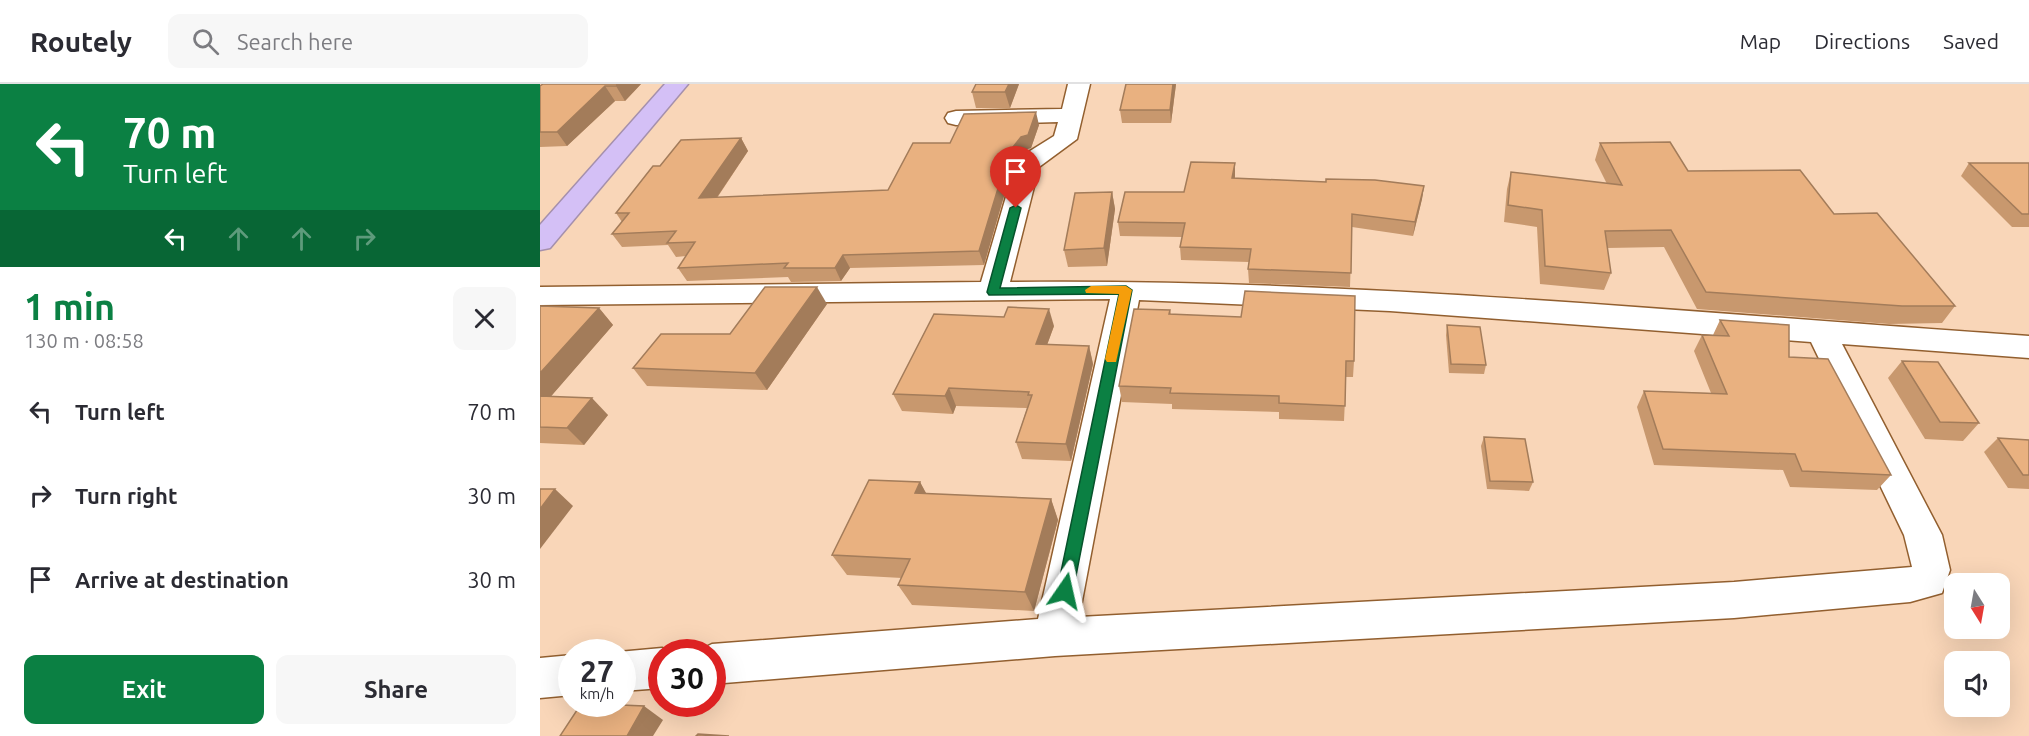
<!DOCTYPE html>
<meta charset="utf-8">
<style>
:root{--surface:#fff;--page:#f7f7f7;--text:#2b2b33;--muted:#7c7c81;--line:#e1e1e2;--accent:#0b8043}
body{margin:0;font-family:Ubuntu,sans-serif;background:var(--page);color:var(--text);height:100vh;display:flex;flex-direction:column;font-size:22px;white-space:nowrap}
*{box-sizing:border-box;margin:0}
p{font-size:20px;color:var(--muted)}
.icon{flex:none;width:33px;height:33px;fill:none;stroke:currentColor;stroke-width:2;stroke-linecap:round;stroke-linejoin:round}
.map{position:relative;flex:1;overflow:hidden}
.drawer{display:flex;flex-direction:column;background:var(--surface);width:540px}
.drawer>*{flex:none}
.hud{background:#0b8043;color:#fff;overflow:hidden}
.needle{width:39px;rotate:169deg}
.buttons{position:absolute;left:1404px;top:489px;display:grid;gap:12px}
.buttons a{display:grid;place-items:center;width:66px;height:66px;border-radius:12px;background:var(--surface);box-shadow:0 6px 24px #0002;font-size:30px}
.speed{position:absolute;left:18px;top:555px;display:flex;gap:12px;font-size:30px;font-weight:700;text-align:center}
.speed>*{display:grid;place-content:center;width:78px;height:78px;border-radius:50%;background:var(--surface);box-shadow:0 6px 24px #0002;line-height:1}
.speed small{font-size:15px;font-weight:400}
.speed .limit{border:9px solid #d22;background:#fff;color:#111}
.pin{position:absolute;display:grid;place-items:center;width:51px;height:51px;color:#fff;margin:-62px -26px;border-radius:50% 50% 50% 0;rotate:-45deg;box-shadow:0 0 6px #0007}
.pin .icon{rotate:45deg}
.me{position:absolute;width:66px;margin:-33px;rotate:11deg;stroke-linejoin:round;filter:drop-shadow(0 0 4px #0008)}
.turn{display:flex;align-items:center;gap:21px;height:126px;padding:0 24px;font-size:27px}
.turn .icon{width:78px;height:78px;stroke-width:2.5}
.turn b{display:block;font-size:42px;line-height:51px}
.lanes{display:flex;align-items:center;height:57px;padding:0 24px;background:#0003;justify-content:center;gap:30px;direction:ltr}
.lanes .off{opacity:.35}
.round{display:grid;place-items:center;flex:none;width:63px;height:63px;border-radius:12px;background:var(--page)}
.headline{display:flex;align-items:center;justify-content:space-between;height:102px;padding:0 24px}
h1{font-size:36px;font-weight:600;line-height:45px;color:var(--accent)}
.cta{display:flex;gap:12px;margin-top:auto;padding:12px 24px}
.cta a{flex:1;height:69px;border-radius:12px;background:var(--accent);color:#fff;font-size:24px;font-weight:600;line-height:69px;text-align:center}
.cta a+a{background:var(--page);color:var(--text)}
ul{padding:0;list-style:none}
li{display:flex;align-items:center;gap:18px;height:84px;padding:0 24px}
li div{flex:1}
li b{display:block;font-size:22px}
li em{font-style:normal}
header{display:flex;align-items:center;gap:36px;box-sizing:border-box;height:84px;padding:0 30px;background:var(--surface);border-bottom:2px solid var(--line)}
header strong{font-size:28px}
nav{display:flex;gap:33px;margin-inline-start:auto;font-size:21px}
.search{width:420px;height:54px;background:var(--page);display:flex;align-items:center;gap:15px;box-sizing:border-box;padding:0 21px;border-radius:12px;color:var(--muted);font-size:22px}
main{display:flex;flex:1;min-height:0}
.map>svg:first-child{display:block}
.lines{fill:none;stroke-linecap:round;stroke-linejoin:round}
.minor-casing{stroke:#925f2f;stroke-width:3}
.highway-casing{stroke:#a590ac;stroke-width:3}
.minor{fill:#fff;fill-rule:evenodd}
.highway{fill:#d4c0f6;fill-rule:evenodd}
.wall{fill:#c8986e}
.shaded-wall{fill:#a37c5a}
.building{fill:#e9b180;stroke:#a37c5a;stroke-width:1.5}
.route{fill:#0b8043;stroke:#07532c;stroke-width:1.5}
.slow{fill:#f59e0b}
</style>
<header>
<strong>Routely</strong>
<div class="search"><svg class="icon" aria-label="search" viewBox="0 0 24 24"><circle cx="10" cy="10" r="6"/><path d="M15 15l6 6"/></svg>Search here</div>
<nav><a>Map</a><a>Directions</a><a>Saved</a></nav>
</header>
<main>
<section class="drawer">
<div class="hud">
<div class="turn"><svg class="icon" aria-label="left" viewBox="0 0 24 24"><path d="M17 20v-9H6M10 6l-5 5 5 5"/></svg><div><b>70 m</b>Turn left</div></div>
<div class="lanes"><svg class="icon" aria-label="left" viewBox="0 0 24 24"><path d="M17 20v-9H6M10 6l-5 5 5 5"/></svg><svg class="icon off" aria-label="ahead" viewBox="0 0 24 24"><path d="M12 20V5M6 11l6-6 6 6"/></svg><svg class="icon off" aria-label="ahead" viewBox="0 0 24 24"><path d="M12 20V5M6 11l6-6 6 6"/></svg><svg class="icon off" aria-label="right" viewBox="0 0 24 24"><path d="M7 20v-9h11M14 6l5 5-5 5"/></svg></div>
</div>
<div class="headline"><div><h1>1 min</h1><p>130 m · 08:58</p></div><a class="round"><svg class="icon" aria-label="close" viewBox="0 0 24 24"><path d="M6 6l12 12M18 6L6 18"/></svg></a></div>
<ul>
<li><svg class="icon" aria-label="left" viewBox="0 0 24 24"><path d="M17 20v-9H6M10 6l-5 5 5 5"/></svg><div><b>Turn left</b></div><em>70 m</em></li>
<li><svg class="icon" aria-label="right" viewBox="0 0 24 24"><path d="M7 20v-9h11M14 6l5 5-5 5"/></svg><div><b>Turn right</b></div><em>30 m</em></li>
<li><svg class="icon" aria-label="arrive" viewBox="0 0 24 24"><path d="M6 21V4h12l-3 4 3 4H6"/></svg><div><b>Arrive at destination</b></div><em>30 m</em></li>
</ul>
<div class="cta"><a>Exit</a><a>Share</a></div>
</section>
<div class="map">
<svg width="1489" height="652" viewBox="0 0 1489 652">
<rect width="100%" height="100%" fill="#f9d6b8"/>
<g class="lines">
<defs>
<g id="minor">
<path d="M528 0H550L537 55 499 83 470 198C810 194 1150 229 1489 252V274L1302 260 1402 451 1410 486 1402 509 1370 518 1194 534 515 572 172 600V568H156L172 560 498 535 570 215 0 221V203L441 198 475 82 482 72 514 52 518 38 416 41 408 39 405 34 408 29 416 27 522 25ZM599 216 850 227 1271 258 1364 451 1372 483 1194 498 539 533Z"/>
<path d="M122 564 134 568H122V604L82 607V568H78Z"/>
<path d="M32 571V611L0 614V574Z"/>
</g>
<path id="highway" d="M125 0H148L10 164 0 166V141Z"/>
</defs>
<use href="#minor" class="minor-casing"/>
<use href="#highway" class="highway-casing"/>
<use href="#minor" class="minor"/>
<use href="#highway" class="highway"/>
</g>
<g class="wall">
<path d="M101 0 85 17H75L27 62 0 63V2Z"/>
<path d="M479 0 470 24H436L432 8Z"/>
<path d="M636 0 631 39H582L580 26Z"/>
<path d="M499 41 491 64 484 66 473 81 444 181 310 184 301 197 251 198 248 193 147 197 138 184 146 172 136 173 128 161 82 163 72 150 82 138 76 129 120 82 201 54 208 67 177 114 348 106 410 59Z"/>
<path d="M1060 59 1148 87 1294 130 1415 222 1402 239 1349 240 1157 225 1124 163 1067 164 1071 189 1064 206 1000 200 997 143 964 138 967 105 971 88 1067 100 1055 76Z"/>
<path d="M1429 79H1489V143H1472L1421 92Z"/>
<path d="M695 92V94L884 102 882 115 873 152 812 143 810 203 709 199 708 185 709 178 641 176 640 163 642 153 580 152 578 138Z"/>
<path d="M572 108 575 125 567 182 528 183 524 166Z"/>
<path d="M287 220 227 306 107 302 93 284 190 250Z"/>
<path d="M0 222 59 224 73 241 11 312 68 331 44 361 0 359Z"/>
<path d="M630 226 631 230 814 277 813 293H806L804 337 739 335V328L632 325V320L582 318 579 302Z"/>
<path d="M1180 236 1249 273 1351 391 1337 406 1250 403 1243 386 1114 381 1097 323 1104 307 1171 309 1154 267 1162 251H1173Z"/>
<path d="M907 241 946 281 944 290 909 289 906 251Z"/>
<path d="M514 242 507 261 549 262 553 280 531 377 482 375 476 358 487 324 416 322 413 330 362 327 353 310Z"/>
<path d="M1362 277 1439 339 1423 357 1385 355 1348 294Z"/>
<path d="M944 353 993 398 989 407 947 405 941 362Z"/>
<path d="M1458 354 1489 356V405L1468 404 1444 368Z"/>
<path d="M380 398 386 410 511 415 518 436 494 527 372 521 358 501 362 494 307 491 292 471Z"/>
</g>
<g class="shaded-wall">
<path d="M78 0H101L85 17 76 2Z"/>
<path d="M469 0H479L470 24 465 8Z"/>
<path d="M633 0H636L631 39 630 26Z"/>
<path d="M65 2 75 17 27 62 17 48Z"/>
<path d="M496 28 499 41 491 64 484 66 473 81 444 181 439 167 469 68 481 53Z"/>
<path d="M201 54 208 67 167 128 159 114Z"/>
<path d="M695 79V92L693 108 692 94Z"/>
<path d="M884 102 882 115 873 152 875 138Z"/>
<path d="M572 108 575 125 567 182 564 164Z"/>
<path d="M303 171 310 184 301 197 295 184Z"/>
<path d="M277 203 287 220 227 306 215 289Z"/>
<path d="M59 224 73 241 0 325V289Z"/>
<path d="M509 225 514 242 501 277 496 260Z"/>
<path d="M549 262 553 280 531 377 526 360Z"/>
<path d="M409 304 416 322 413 330 405 312Z"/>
<path d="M52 314 68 331 44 361 27 344Z"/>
<path d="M380 398 391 418 375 409Z"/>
<path d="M15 405 33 422 0 465V425Z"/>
<path d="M511 415 518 436 494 527 485 508Z"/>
<path d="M104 622 123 636 113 652H87Z"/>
</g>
<g class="building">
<path d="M3 0H78L76 2H65L17 48H0V2Z"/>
<path d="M436 0H469L465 8H432Z"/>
<path d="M586 0H633L630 26H580Z"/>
<path d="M496 28 488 51 481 53 469 68 439 167 303 171 295 184H244L248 179 138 184 155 158 127 159 136 147 72 150 89 129H76L113 82H120L141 56 201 54 159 114 348 106 373 59H410L424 30Z"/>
<path d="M1130 58 1148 87 1260 86 1294 130 1337 129 1415 222H1362L1166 208 1131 146 1065 147 1071 189 1005 182 1002 126 968 121 971 88 1082 101 1060 59Z"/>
<path d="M651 78 695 79 692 94 786 98V95L835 96 884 102 875 138 812 130 811 189 708 185 711 165 640 163 645 139 578 138 585 108H644Z"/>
<path d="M1429 79H1489V130H1482Z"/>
<path d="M572 108 564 164 524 166 535 109Z"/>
<path d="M225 203H277L215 289 93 284 121 250H190Z"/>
<path d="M705 207 815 212 814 277H806L805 322 739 319V312L630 309 631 304 579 302 594 225 630 226 629 230 701 233Z"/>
<path d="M0 222 59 224 0 289Z"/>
<path d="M468 223 509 225 496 260 549 262 526 360 476 358 492 311H488L489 308 409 304 405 312 353 310 394 230 464 233Z"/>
<path d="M1180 236 1249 241V273L1288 275 1351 391 1262 387 1255 370 1123 365 1104 307 1187 310 1162 251 1189 252Z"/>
<path d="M907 241 940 243 946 281 911 280Z"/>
<path d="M1362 277 1398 278 1439 339 1400 338Z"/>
<path d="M0 312 52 314 27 344 0 343Z"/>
<path d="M944 353 985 355 993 398 950 397Z"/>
<path d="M1458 354 1489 356V391H1483Z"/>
<path d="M329 396 380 398 375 409 511 415 485 508 358 501 370 475 292 471Z"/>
<path d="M0 405H15L0 425Z"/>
<path d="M41 620H57L104 622 87 652H20Z"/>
<path d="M158 650 189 652H156Z"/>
</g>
<path class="route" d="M476 121 481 124 460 204 586 202 592 206 533 507 530 512 525 514 519 512 517 507 579 210 449 211 447 208 470 124Z"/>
<path class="slow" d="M551 202H586L592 206 576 278H567L565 275 579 210 546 209 545 206Z"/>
</svg>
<div class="buttons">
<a><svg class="needle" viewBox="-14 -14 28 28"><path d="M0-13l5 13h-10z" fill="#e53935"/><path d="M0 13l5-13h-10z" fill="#7c7c81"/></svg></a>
<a><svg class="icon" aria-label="sound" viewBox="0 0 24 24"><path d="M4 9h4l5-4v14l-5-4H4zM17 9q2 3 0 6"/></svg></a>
</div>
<div class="speed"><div>27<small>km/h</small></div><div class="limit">30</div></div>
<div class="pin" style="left:476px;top:124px;background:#d93025"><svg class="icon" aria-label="arrive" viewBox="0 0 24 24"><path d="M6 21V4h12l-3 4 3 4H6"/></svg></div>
<svg class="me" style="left:525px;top:507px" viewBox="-20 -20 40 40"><path d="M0-17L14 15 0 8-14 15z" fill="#0b8043" stroke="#fff" stroke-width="4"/></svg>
</div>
</main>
